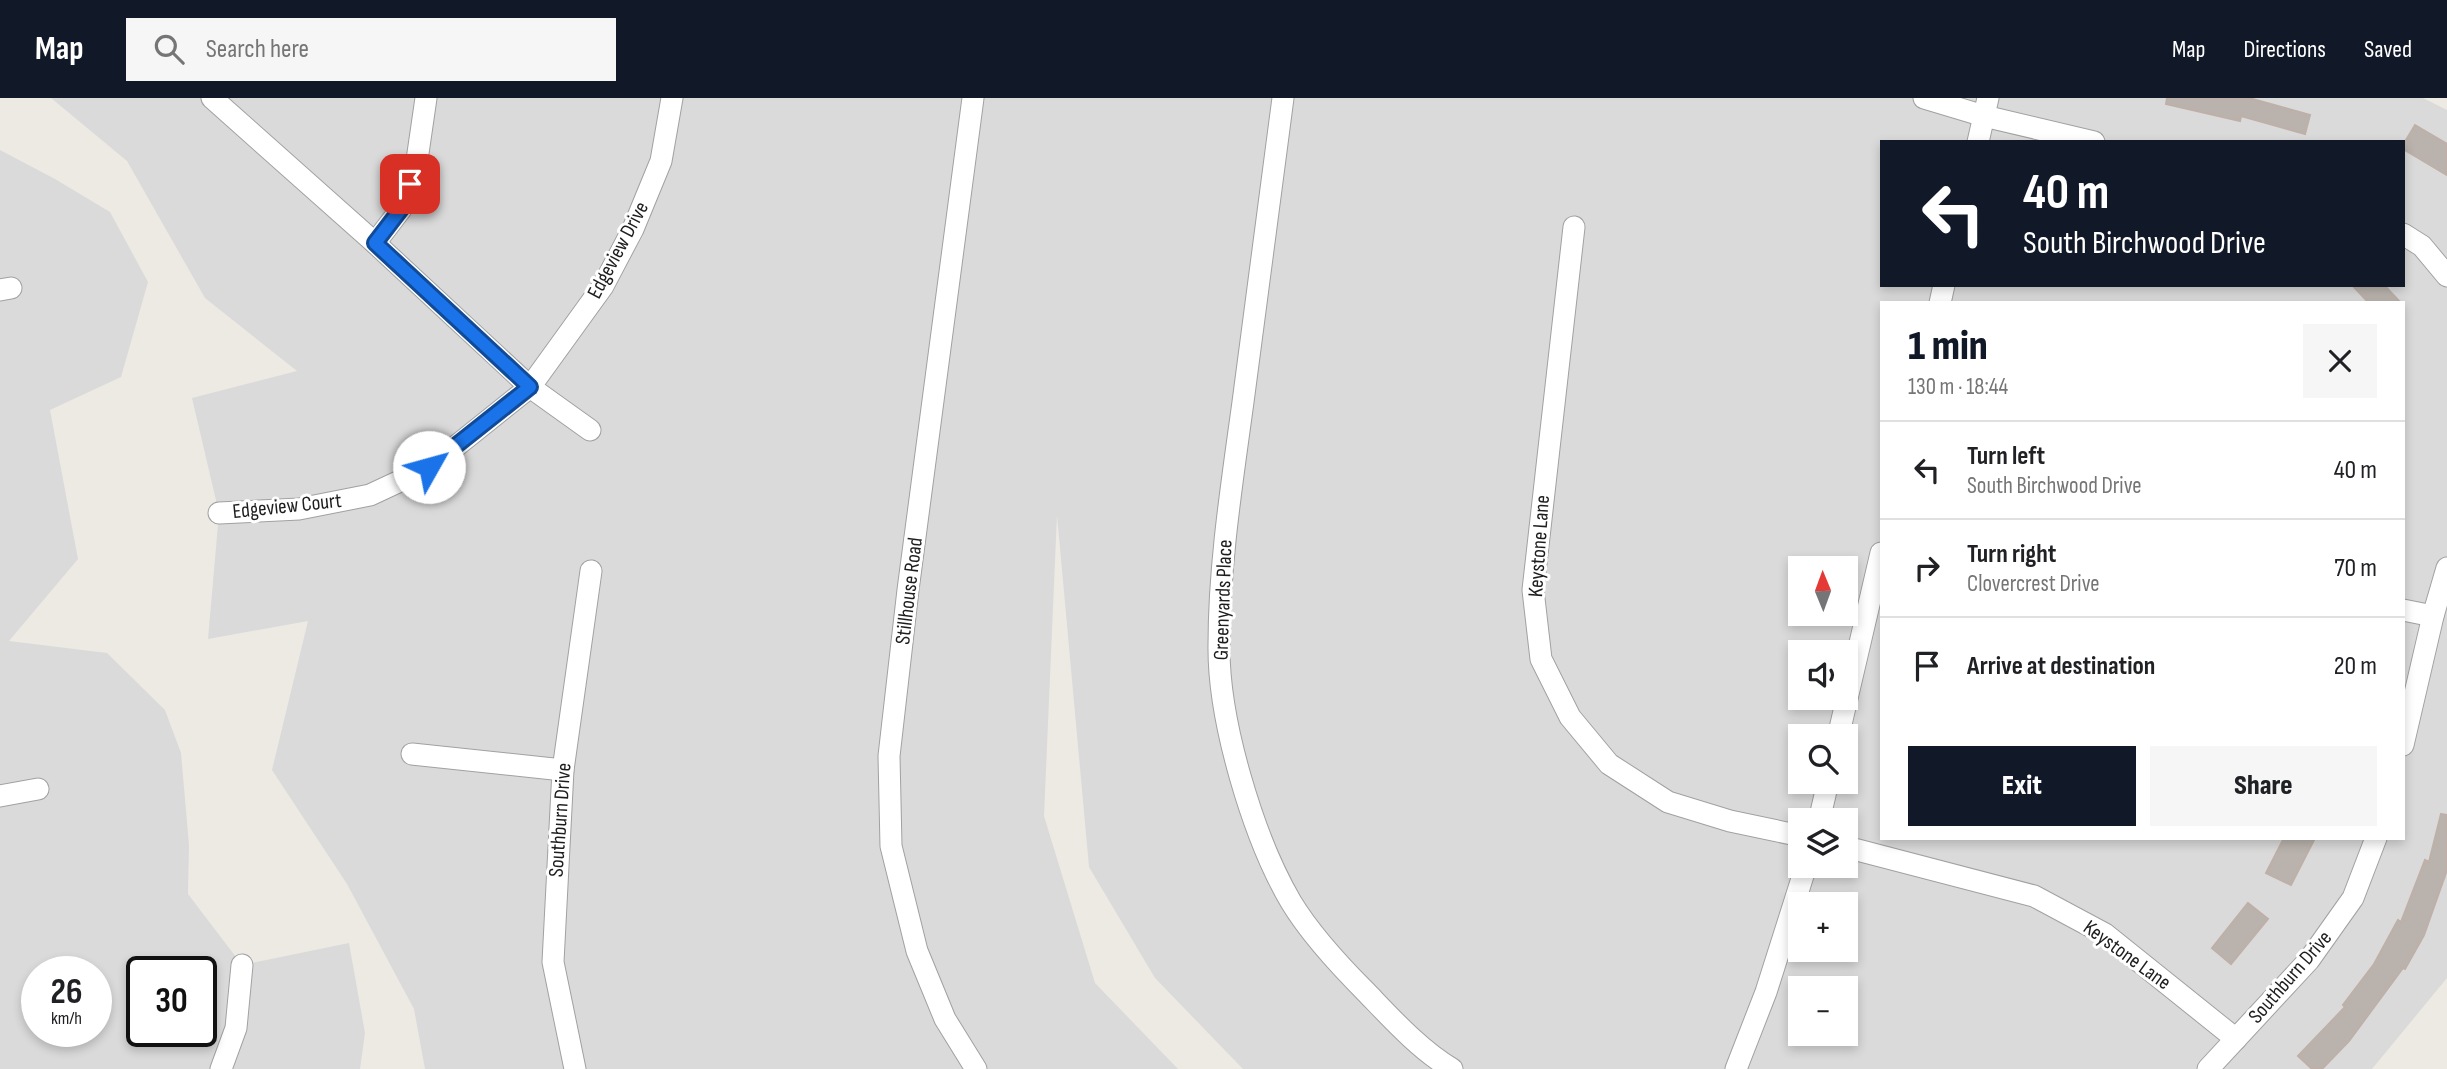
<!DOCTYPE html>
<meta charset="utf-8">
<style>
:root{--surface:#fff;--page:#f6f6f6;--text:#202124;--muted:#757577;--line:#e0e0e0;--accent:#111827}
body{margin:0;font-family:"Sofia Sans Condensed",sans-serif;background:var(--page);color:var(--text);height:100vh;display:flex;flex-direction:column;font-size:26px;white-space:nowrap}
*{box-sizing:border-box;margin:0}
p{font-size:23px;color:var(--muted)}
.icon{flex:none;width:38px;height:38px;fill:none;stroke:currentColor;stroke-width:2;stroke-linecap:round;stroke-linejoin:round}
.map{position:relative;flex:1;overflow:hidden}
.panel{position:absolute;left:1880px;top:203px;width:525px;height:539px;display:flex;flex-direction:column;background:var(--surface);border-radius:0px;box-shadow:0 4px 10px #0003}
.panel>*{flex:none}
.guide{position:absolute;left:1880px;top:42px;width:525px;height:147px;border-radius:0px;box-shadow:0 4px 10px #0003;background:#111827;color:#fff;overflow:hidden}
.needle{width:46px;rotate:359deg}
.fabs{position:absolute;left:1788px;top:458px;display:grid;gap:14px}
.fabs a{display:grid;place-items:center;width:70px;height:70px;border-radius:0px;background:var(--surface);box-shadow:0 4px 10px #0003;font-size:35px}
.speed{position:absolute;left:21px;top:858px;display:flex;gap:14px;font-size:35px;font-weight:700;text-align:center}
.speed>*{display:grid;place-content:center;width:91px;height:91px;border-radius:50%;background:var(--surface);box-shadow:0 4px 10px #0003;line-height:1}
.speed small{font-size:18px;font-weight:400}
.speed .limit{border:4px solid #111;border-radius:10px;background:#fff;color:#111}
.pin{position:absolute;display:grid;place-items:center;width:60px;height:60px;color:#fff;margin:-30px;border-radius:14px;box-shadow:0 4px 10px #0006}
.me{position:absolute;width:77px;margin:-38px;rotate:52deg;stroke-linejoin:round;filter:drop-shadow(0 0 5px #0008)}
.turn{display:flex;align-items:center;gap:24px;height:147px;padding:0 28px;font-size:32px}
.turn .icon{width:91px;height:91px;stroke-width:2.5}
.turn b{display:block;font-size:49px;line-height:60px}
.round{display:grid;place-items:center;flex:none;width:74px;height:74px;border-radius:0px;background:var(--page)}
.summary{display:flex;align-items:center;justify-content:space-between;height:119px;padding:0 28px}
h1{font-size:42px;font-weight:800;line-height:52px;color:var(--accent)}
.cta{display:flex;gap:14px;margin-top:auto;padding:14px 28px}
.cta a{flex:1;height:80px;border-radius:0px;background:var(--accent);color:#fff;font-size:28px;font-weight:800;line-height:80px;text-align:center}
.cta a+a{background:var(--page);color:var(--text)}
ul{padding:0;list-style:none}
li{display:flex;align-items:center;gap:21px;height:98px;padding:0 28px;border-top:2px solid var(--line)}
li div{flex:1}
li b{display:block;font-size:26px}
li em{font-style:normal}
header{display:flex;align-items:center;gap:42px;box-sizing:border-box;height:98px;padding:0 35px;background:var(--accent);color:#fff}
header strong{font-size:33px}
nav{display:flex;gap:38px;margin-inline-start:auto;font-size:24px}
.search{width:490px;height:63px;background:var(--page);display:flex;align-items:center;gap:18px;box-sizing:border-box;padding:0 24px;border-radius:0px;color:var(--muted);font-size:26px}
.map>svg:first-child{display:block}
.residential{fill:#dbdada;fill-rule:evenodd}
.building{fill:#bab3ad;stroke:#beb0a8;stroke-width:2}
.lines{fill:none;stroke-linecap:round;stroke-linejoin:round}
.minor-casing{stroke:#a1a1a1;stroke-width:23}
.minor{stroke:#fff;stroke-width:21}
.route-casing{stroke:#114b97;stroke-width:18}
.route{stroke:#1a73e8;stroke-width:12}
.labels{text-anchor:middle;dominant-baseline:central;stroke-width:6;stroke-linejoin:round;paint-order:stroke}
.street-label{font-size:21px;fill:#1d1d1d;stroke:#fff}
</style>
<header>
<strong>Map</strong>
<div class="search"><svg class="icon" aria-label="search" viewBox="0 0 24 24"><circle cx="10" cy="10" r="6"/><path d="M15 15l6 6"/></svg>Search here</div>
<nav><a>Map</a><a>Directions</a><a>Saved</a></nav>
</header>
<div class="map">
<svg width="2447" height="971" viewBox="0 0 2447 971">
<rect width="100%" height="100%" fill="#edeae4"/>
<g class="residential">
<path d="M51 0H2423L2447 12V880L2372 971H1243L1155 880 1089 769 1057 417 1044 718 1095 885 1178 971H425L414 911 347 786 272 672 308 523 208 541 219 415 192 300 297 273 205 200 127 63ZM1881 44H2403V187H1881ZM1881 205H2403V740H1881ZM1801 471H1846V516H1801ZM1801 555H1846V600H1801ZM1801 639H1846V684H1801ZM1801 723H1846V768H1801ZM1801 807H1846V852H1801ZM1801 891H1846V936H1801Z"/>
<path d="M0 52 55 81 110 114 148 184 121 279 50 312 78 461 9 543 107 555 165 612 181 655 189 747 188 796 242 867 349 845 365 935 360 971H0ZM37 873H96V933H37ZM142 873H201V933H142Z"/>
</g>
<g class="building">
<path d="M2167 0H2249L2310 17 2305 36 2241 18 2240 23 2166 6Z"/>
<path d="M2415 27 2447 46V77L2403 51V47Z"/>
<path d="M2352 187H2384L2401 205H2369Z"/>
<path d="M2441 716 2447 717V772L2424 837 2405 871 2403 870 2349 943 2322 971H2312L2298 958 2345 909 2343 907 2374 866 2398 822 2401 824 2425 762 2429 764Z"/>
<path d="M2284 740H2315L2291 787 2266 775Z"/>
<path d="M2248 805 2268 821 2231 866 2212 850Z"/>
</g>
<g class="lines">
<defs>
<g id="minor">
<path d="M212 0 375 145 530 289 590 332"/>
<path d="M973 0 908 492 889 658 891 748 917 853 945 921 976 971"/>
<path d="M1283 0C1270 101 1256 203 1243 304 1232 385 1219 466 1219 547 1218 622 1253 739 1291 804 1311 837 1339 867 1366 894 1392 921 1420 952 1452 971"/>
<path d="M1924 0 1984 18 2094 44"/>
<path d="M1978 44 1988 0"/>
<path d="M1574 129 1533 492 1541 561 1570 619 1609 666 1668 704 1730 723 1801 738"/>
<path d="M2403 136 2422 148 2447 178"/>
<path d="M375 145 401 111 417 62 426 0"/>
<path d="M0 192 11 190"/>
<path d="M1940 205 1944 187"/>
<path d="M219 415 299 411 370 397 430 369 530 289 603 188 633 131 661 63 672 0"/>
<path d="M2403 512 2433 518"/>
<path d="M1838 639 1881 455"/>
<path d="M2403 647 2433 518 2447 470"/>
<path d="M412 656 563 672"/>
<path d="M0 698 38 691"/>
<path d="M1819 723 1828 684"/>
<path d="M1846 749 2034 798 2105 836 2236 941"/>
<path d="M221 971 236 930 242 867"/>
<path d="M575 971 553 864 563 672 591 473"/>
<path d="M1736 971 1766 894 1806 768"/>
<path d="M2208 971 2309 862 2353 800 2376 740"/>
</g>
</defs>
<use href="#minor" class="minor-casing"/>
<use href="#minor" class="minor"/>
</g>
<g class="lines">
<defs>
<path id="route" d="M410 86 401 111 375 145 530 289 429 369"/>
</defs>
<use href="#route" class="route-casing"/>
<use href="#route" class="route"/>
</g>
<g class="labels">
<g class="street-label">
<text transform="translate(618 152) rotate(-62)">Edgeview Drive</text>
<text transform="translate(287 408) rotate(-6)">Edgeview Court</text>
<text transform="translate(1539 448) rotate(-86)">Keystone Lane</text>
<text transform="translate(909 493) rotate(-83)">Stillhouse Road</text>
<text transform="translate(1223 502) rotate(-88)">Greenyards Place</text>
<text transform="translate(560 722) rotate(-86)">Southburn Drive</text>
<text transform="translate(2127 857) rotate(36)">Keystone Lane</text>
<text transform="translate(2290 879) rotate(-49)">Southburn Drive</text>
</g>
</g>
</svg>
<div class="fabs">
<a><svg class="needle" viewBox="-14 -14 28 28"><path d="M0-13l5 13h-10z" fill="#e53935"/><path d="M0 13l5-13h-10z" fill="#757577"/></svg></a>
<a><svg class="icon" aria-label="sound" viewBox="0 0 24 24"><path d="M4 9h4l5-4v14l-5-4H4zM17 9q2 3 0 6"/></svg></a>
<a><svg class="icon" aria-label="search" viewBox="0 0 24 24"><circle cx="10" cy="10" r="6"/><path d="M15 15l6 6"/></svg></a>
<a><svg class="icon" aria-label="layers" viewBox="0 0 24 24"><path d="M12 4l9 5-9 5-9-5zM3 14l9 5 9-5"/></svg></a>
<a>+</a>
<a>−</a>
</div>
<div class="speed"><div>26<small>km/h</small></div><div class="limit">30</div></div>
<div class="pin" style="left:410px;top:86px;background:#d93025"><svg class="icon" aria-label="arrive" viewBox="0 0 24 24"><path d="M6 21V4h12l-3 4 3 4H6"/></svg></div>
<svg class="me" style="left:429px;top:369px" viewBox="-20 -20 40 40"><circle r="19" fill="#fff"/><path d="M0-13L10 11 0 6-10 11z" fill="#1a73e8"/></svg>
<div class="guide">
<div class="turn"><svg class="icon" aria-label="left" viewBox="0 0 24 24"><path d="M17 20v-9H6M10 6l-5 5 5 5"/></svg><div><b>40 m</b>South Birchwood Drive</div></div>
</div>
<section class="panel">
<div class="summary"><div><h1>1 min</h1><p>130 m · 18:44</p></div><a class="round"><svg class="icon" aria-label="close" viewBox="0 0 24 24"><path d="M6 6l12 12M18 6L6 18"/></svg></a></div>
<ul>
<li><svg class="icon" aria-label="left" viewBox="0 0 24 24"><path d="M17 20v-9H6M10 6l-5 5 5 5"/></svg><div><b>Turn left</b><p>South Birchwood Drive</p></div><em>40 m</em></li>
<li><svg class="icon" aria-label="right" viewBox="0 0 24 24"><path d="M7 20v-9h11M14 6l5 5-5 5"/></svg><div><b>Turn right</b><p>Clovercrest Drive</p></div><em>70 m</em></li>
<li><svg class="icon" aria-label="arrive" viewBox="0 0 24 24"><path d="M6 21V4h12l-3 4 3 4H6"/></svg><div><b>Arrive at destination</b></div><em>20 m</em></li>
</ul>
<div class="cta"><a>Exit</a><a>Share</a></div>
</section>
</div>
